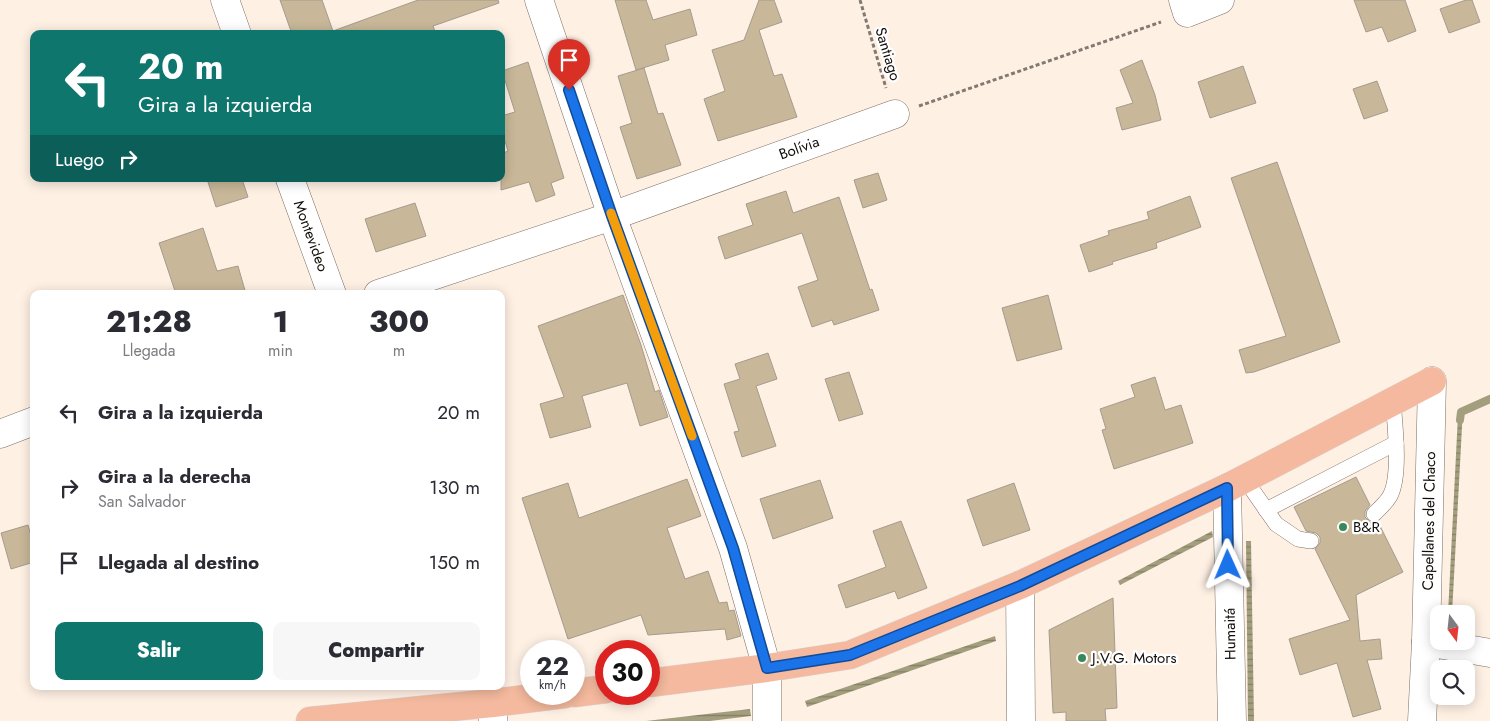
<!DOCTYPE html>
<html lang="es">
<meta charset="utf-8">
<style>
:root{--surface:#fff;--page:#f7f7f7;--text:#2b2b33;--muted:#7c7c81;--accent:#0f766e}
body{margin:0;font-family:Jost,sans-serif;background:var(--page);color:var(--text);height:100vh;display:flex;flex-direction:column;font-size:19px;white-space:nowrap}
*{box-sizing:border-box;margin:0}
p{font-size:16px;color:var(--muted)}
.icon{flex:none;width:28px;height:28px;fill:none;stroke:currentColor;stroke-width:2;stroke-linecap:round;stroke-linejoin:round}
.map{position:relative;flex:1;overflow:hidden}
.sheet{position:absolute;left:30px;top:290px;width:475px;height:400px;display:flex;flex-direction:column;background:var(--surface);border-radius:10px;box-shadow:0 2px 12px #0003}
.sheet>*{flex:none}
.top-card{position:absolute;left:30px;top:30px;width:475px;height:152px;border-radius:10px;box-shadow:0 2px 12px #0003;background:#0f766e;color:#fff;overflow:hidden}
.needle{width:32px;rotate:165deg}
.buttons{position:absolute;left:1430px;top:605px;display:grid;gap:10px}
.buttons a{display:grid;place-items:center;width:45px;height:45px;border-radius:10px;background:var(--surface);box-shadow:0 2px 12px #0003;font-size:25px}
.speed{position:absolute;left:520px;top:640px;display:flex;gap:10px;font-size:25px;font-weight:700;text-align:center}
.speed>*{display:grid;place-content:center;width:65px;height:65px;border-radius:50%;background:var(--surface);box-shadow:0 2px 12px #0003;line-height:1}
.speed small{font-size:12px;font-weight:400}
.speed .limit{border:8px solid #d22;background:#fff;color:#111}
.pin{position:absolute;display:grid;place-items:center;width:42px;height:42px;color:#fff;margin:-51px -21px;border-radius:50% 50% 50% 0;rotate:-45deg;box-shadow:0 0 5px #0007}
.pin .icon{rotate:45deg}
.me{position:absolute;width:55px;margin:-28px;rotate:359deg;stroke-linejoin:round;filter:drop-shadow(0 0 4px #0008)}
.turn{display:flex;align-items:center;gap:18px;height:105px;padding:0 25px;font-size:22px}
.turn .icon{width:65px;height:65px;stroke-width:2.5}
.turn b{display:block;font-size:35px;line-height:42px}
.then{display:flex;align-items:center;height:48px;padding:0 25px;background:#0003;gap:10px;font-size:19px}
.eta{display:flex;justify-content:space-evenly;align-items:center;height:85px;text-align:center}
.eta b{font-size:30px;font-weight:800;line-height:35px}
.primary-button{display:flex;gap:10px;margin-top:auto;padding:10px 25px}
.primary-button a{flex:1;height:58px;border-radius:10px;background:var(--accent);color:#fff;font-size:20px;font-weight:800;line-height:58px;text-align:center}
.primary-button a+a{background:var(--page);color:var(--text)}
ul{padding:0;list-style:none}
li{display:flex;align-items:center;gap:15px;height:75px;padding:0 25px}
li div{flex:1}
li b{display:block;font-size:19px}
li em{font-style:normal}
.map>svg:first-child{display:block}
.water{fill:url(#water-rules)}
.lines{fill:none;stroke-linecap:round;stroke-linejoin:round}
.stream{stroke:#a39e7d;stroke-width:8}
.building{fill:#c8b798;stroke:#a49c8e}
.service-casing{stroke:#7c6f65;stroke-width:16}
.minor-casing{stroke:#7c6f65;stroke-width:29}
.tertiary-casing{stroke:#7c6f65;stroke-width:29}
.primary-casing{stroke:#d9d8d8;stroke-width:29}
.path{stroke:#827971;stroke-width:3;stroke-dasharray:4 2.5;stroke-linecap:butt}
.service{stroke:#fff;stroke-width:15}
.minor{stroke:#fff;stroke-width:28}
.tertiary{stroke:#fff;stroke-width:28}
.primary{stroke:#f4b99e;stroke-width:28}
.route-casing{stroke:#114b97;stroke-width:12}
.route{stroke:#1a73e8;stroke-width:9}
.slow{stroke:#f59e0b;stroke-width:9}
.poi-dot{fill:#38895a;stroke:#fff;stroke-width:2}
.labels{text-anchor:middle;dominant-baseline:central;stroke-width:4.5;stroke-linejoin:round;paint-order:stroke}
.street-label{font-size:15px;fill:#120e0a;stroke:#fff}
.poi-label{font-size:15px;fill:#120e0a;stroke:#fff;text-anchor:start}
</style>
<div class="map">
<svg width="1490" height="721" viewBox="0 0 1490 721">
<defs>
<pattern id="water-rules" width="6" height="5" patternUnits="userSpaceOnUse" patternTransform="scale(1.25)"><rect width="6" height="5" fill="#a39e7d"/><path d="M0 2.5h6" fill="none" stroke="#837f65"/></pattern>
</defs>
<rect width="100%" height="100%" fill="#fff0e4"/>
<g class="water">
<path d="M1463 408 1452 614H1448L1458 415 1460 410Z"/>
<path d="M1212 531 1213 537 1120 585 1118 581Z"/>
<path d="M1246 541H1251L1254 721H1248Z"/>
<path d="M995 636 996 641 807 707 805 701Z"/>
<path d="M750 709 751 716 710 721H646Z"/>
</g>
<g class="lines">
<path class="stream" d="M1460 420 1461 412 1490 399"/>
</g>
<g class="building">
<path d="M280 0H322L334 34H292Z"/>
<path d="M418 0H498L499 3 433 26 436 34H334L333 31Z"/>
<path d="M615 0H646L653 20 690 9 697 35 665 45 669 60 636 70Z"/>
<path d="M759 0H774L782 22 759 30 774 76 782 74 797 117 718 141 704 99 725 91 712 50 744 40Z"/>
<path d="M1354 0H1405L1416 31 1388 42 1382 27 1366 32Z"/>
<path d="M1466 0H1472L1480 22 1449 33 1440 9Z"/>
<path d="M1142 60 1155 95 1161 120 1122 130 1116 108 1133 103 1120 70Z"/>
<path d="M528 62 564 178 551 183 555 195 536 202 529 182 501 190V154L508 151 501 128V116L515 112 502 71Z"/>
<path d="M1243 66 1256 103 1210 118 1198 82Z"/>
<path d="M644 68 658 114 663 113 681 165 637 179 620 127 632 123 618 76Z"/>
<path d="M1377 81 1388 111 1364 119 1353 89Z"/>
<path d="M1277 162 1340 342 1254 372 1246 373 1239 350 1286 336 1231 178Z"/>
<path d="M878 173 887 200 863 208 854 180Z"/>
<path d="M207 179H242L248 197 216 207Z"/>
<path d="M786 191 793 213 839 197 870 290 872 289 879 310 834 325 832 320 812 327 798 287 818 280 802 233 725 259 718 237 753 225 746 204Z"/>
<path d="M1190 196 1201 227 1156 243 1157 248 1112 262 1113 264 1089 272 1080 245 1109 235 1108 231 1149 219 1147 212Z"/>
<path d="M415 203 426 236 376 252 365 219Z"/>
<path d="M203 228 217 271 238 266 246 294H176L159 243Z"/>
<path d="M623 295 641 345 655 392 659 390 668 417 640 426 627 383 582 396 591 427 550 438 540 404 564 397 538 326Z"/>
<path d="M1048 295 1062 349 1017 361 1002 308Z"/>
<path d="M768 353 777 379 756 386 776 446 742 457 734 432 739 431 724 384 740 379 735 364Z"/>
<path d="M849 372 863 414 839 421 825 379Z"/>
<path d="M1155 377 1165 410 1181 405 1193 443 1114 469 1102 430 1106 429 1100 409 1135 397 1131 385Z"/>
<path d="M1356 477 1370 505 1365 511V517L1371 523 1378 522 1403 572 1356 595 1360 641 1380 639 1382 659 1367 660 1381 709 1353 717 1337 663 1300 675 1289 639 1350 620 1315 549 1320 543V537L1316 533 1306 531 1294 507Z"/>
<path d="M687 479 701 516 667 528 685 579 708 571 719 603 727 602 729 611 734 610 741 636 727 640 725 629 648 635 641 615 568 639 522 498 568 483 579 518Z"/>
<path d="M820 480 833 518 773 539 760 499Z"/>
<path d="M1014 483 1030 530 983 546 967 500Z"/>
<path d="M901 521 927 588 898 599 895 591 846 608 838 585 886 567 873 531Z"/>
<path d="M28 525 34 546V562L11 569 1 533Z"/>
<path d="M1113 598 1117 708 1105 709 1106 721H1066V712L1053 713 1049 630Z"/>
</g>
<g class="lines">
<defs>
<g id="service">
<path d="M1244 478 1276 524 1298 539 1311 541"/>
<path d="M1266 510 1396 443"/>
<path d="M1374 514C1379 509 1386 503 1390 496 1401 476 1395 425 1393 401"/>
</g>
<g id="minor">
<path d="M225 0 237 34"/>
<path d="M1183 0 1187 13 1220 0"/>
<path d="M290 179 332 294"/>
<path d="M378 294 612 216 895 114"/>
<path d="M0 434 34 421"/>
<path d="M1227 488 1232 721"/>
<path d="M1020 585 1021 721"/>
<path d="M1426 642 1490 653"/>
<path d="M767 668V721"/>
</g>
<g id="tertiary">
<path d="M539 0 612 216 733 548 767 668"/>
<path d="M493 703V721"/>
<path d="M1422 721 1426 642 1432 381"/>
</g>
<g id="primary">
<path d="M649 683 767 668 850 655 1020 585 1227 488 1432 381"/>
<path d="M574 693 606 689"/>
<path d="M310 721 493 703 565 694"/>
</g>
</defs>
<use href="#service" class="service-casing"/>
<use href="#minor" class="minor-casing"/>
<use href="#tertiary" class="tertiary-casing"/>
<use href="#primary" class="primary-casing"/>
<g class="path">
<path d="M860 0 886 88"/>
<path d="M919 106 1161 22"/>
</g>
<use href="#service" class="service"/>
<use href="#minor" class="minor"/>
<use href="#tertiary" class="tertiary"/>
<use href="#primary" class="primary"/>
</g>
<g class="lines">
<defs>
<path id="route" d="M569 90 612 216 733 548 767 668 850 655 1020 586 1227 488 1228 565"/>
</defs>
<use href="#route" class="route-casing"/>
<use href="#route" class="route"/>
<path class="slow" d="M611 213 692 436"/>
</g>
<g class="poi-dot">
<circle cx="1343" cy="527" r="5"/>
<circle cx="1082" cy="658" r="5"/>
</g>
<g class="labels">
<g class="street-label">
<text transform="translate(888 54) rotate(73)">Santiago</text>
<text transform="translate(799 148) rotate(-20)">Bolívia</text>
<text transform="translate(311 236) rotate(70)">Montevideo</text>
<text transform="translate(1429 521) rotate(-89)">Capellanes del Chaco</text>
<text transform="translate(1230 634) rotate(-91)">Humaitá</text>
</g>
<g class="poi-label">
<text x="1353" y="527">B&amp;R</text>
<text x="1092" y="658">J.V.G. Motors</text>
</g>
</g>
</svg>
<div class="buttons">
<a><svg class="needle" viewBox="-14 -14 28 28"><path d="M0-13l5 13h-10z" fill="#e53935"/><path d="M0 13l5-13h-10z" fill="#7c7c81"/></svg></a>
<a><svg class="icon" aria-label="search" viewBox="0 0 24 24"><circle cx="10" cy="10" r="6"/><path d="M15 15l6 6"/></svg></a>
</div>
<div class="speed"><div>22<small>km/h</small></div><div class="limit">30</div></div>
<div class="pin" style="left:569px;top:90px;background:#d93025"><svg class="icon" aria-label="arrive" viewBox="0 0 24 24"><path d="M6 21V4h12l-3 4 3 4H6"/></svg></div>
<svg class="me" style="left:1228px;top:565px" viewBox="-20 -20 40 40"><path d="M0-17L14 15 0 8-14 15z" fill="#1a73e8" stroke="#fff" stroke-width="4"/></svg>
<div class="top-card">
<div class="turn"><svg class="icon" aria-label="left" viewBox="0 0 24 24"><path d="M17 20v-9H6M10 6l-5 5 5 5"/></svg><div><b>20 m</b>Gira a la izquierda</div></div>
<div class="then">Luego<svg class="icon" aria-label="right" viewBox="0 0 24 24"><path d="M7 20v-9h11M14 6l5 5-5 5"/></svg></div>
</div>
<section class="sheet">
<div class="eta">
<div><b>21:28</b><p>Llegada</p></div>
<div><b>1</b><p>min</p></div>
<div><b>300</b><p>m</p></div>
</div>
<ul>
<li><svg class="icon" aria-label="left" viewBox="0 0 24 24"><path d="M17 20v-9H6M10 6l-5 5 5 5"/></svg><div><b>Gira a la izquierda</b></div><em>20 m</em></li>
<li><svg class="icon" aria-label="right" viewBox="0 0 24 24"><path d="M7 20v-9h11M14 6l5 5-5 5"/></svg><div><b>Gira a la derecha</b><p>San Salvador</p></div><em>130 m</em></li>
<li><svg class="icon" aria-label="arrive" viewBox="0 0 24 24"><path d="M6 21V4h12l-3 4 3 4H6"/></svg><div><b>Llegada al destino</b></div><em>150 m</em></li>
</ul>
<div class="primary-button"><a>Salir</a><a>Compartir</a></div>
</section>
</div>
